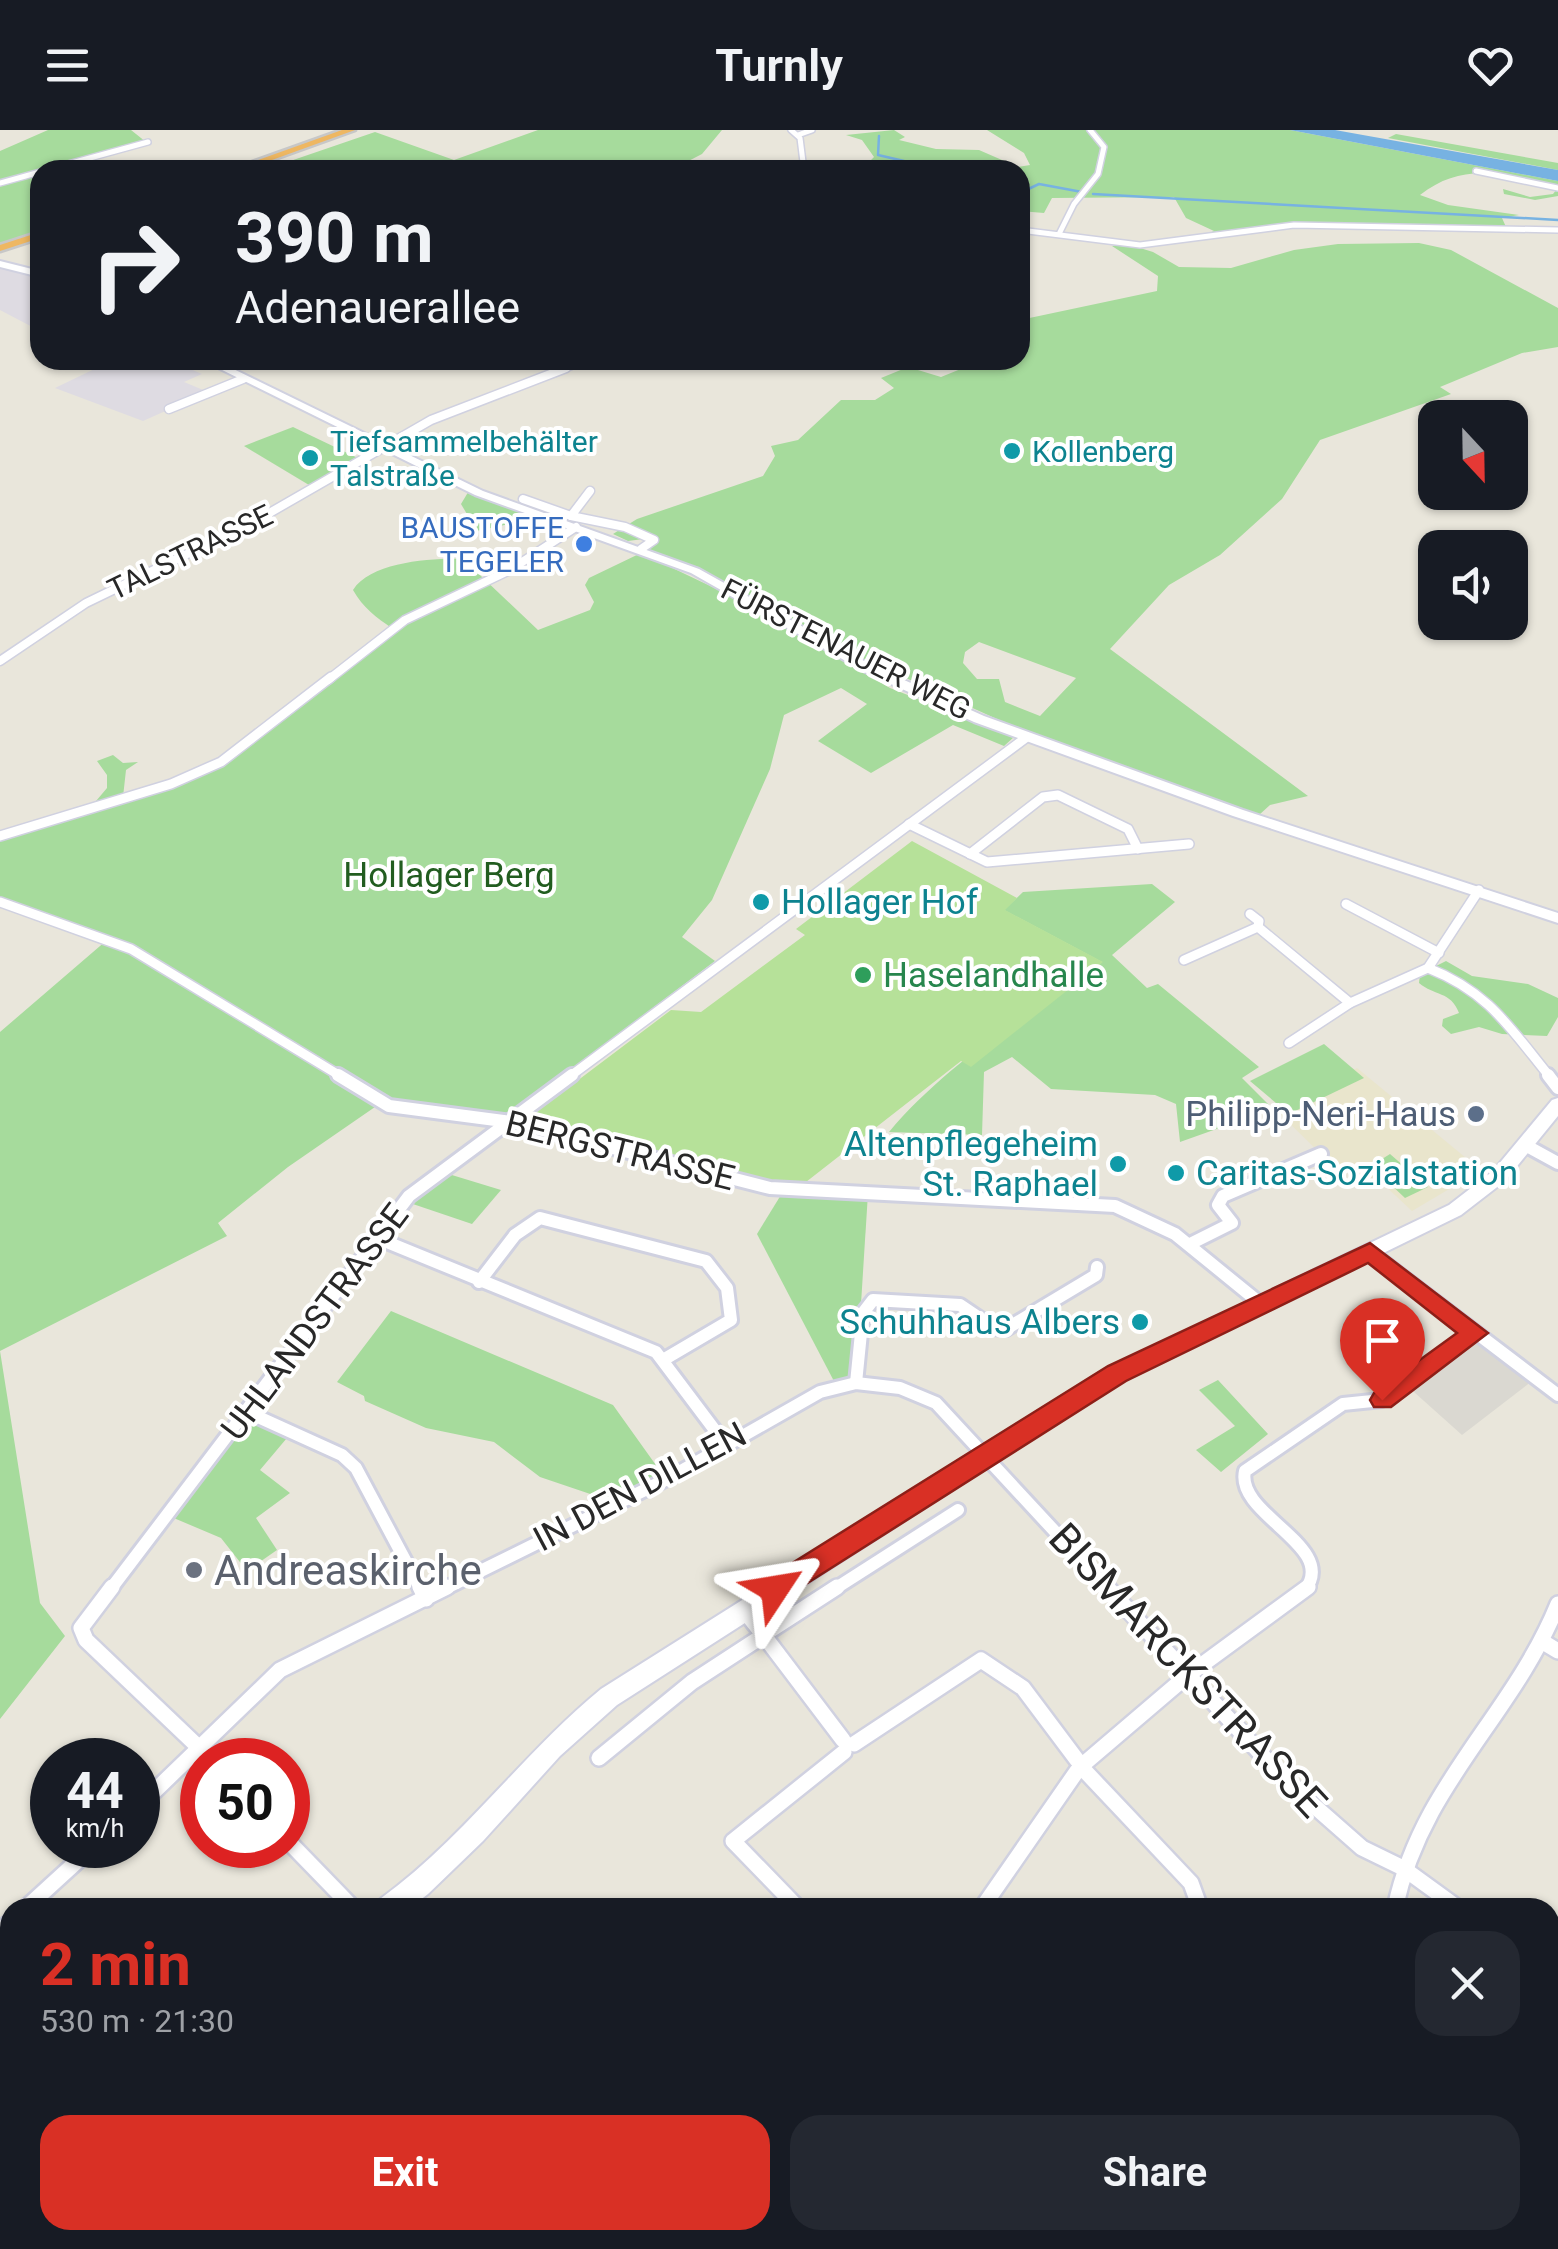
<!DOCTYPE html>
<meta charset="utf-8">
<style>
:root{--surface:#171b24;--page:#242831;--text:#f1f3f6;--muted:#9ea1a6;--accent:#d93025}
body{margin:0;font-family:Roboto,sans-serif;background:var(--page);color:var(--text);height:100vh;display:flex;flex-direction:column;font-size:38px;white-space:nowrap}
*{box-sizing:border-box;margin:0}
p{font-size:32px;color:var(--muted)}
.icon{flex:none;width:55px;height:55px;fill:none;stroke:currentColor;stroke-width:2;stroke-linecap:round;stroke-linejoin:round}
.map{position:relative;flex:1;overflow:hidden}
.panel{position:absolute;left:0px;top:1768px;width:1560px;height:352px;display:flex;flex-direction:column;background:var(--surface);border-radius:30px 30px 0 0;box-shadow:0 2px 8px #0004}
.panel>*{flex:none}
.banner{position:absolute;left:30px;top:30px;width:1000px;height:210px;border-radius:30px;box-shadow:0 2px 8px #0004;background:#171b24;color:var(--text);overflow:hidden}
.needle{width:65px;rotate:158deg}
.tools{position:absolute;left:1418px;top:270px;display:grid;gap:20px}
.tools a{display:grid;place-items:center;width:110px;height:110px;border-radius:20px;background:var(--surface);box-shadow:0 2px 8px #0004;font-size:50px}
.speed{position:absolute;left:30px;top:1608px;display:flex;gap:20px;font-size:50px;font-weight:700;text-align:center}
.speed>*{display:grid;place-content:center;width:130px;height:130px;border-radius:50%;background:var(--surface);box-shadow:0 2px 8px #0004;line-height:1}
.speed small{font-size:25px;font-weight:400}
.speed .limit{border:15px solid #d22;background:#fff;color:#111}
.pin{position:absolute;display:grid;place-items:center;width:85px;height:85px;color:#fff;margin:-102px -42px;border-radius:50% 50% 50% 0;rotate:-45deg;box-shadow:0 0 10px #0007}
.pin .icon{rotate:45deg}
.me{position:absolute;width:110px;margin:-55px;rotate:57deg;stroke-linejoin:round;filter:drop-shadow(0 0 8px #0008)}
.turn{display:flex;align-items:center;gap:35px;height:210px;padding:0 40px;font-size:45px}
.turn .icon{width:130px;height:130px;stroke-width:2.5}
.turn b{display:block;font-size:70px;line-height:85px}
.round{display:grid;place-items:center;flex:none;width:105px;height:105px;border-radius:30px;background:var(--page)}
.summary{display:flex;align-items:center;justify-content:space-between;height:170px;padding:0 40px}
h1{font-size:60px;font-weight:700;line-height:75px;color:var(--accent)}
.action{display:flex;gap:20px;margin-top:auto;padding:20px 40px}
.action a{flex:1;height:115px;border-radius:30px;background:var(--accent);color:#fff;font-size:40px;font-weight:700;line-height:115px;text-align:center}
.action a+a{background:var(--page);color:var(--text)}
header{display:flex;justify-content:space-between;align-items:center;height:130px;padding:0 40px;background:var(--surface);font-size:45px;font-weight:700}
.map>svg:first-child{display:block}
.industrial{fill:#dedbe2}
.education{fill:#e9e5cc}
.green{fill:#a6db9c;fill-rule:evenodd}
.pitch{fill:#b6e199}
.plaza{fill:#dad8d1}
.water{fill:#77b2e2}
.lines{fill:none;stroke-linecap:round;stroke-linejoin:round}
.stream{stroke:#77b2e2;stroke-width:2.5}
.street-far4-casing{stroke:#d0d1e0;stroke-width:8}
.street-far3-casing{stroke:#d0d1e0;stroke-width:11}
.street-far2-casing{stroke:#d0d1e0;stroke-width:12}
.street-far1-casing{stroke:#d0d1e0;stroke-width:18}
.street-casing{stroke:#d0d1e0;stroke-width:20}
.secondary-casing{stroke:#d0d1e0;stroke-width:4}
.highway-casing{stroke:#c7c7c7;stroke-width:5}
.street-far4{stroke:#fff;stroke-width:5}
.street-far3{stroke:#fff;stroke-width:8}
.street-far2{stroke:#fff;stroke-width:9}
.street-far1{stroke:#fff;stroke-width:12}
.street{stroke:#fff;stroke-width:15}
.secondary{fill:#fff;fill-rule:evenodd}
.highway{fill:#eeb762;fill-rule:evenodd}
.route{fill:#d93025;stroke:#8d1f18;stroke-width:2.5}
.culture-dot{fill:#0f9aa8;stroke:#fff;stroke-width:4}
.shop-dot{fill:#3f7fe0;stroke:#fff;stroke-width:4}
.leisure-dot{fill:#2e9e5b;stroke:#fff;stroke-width:4}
.service-dot{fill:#5c6f8a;stroke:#fff;stroke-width:4}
.worship-dot{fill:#6b7280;stroke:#fff;stroke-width:4}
.labels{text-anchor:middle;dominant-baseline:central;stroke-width:8;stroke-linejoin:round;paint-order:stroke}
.far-culture-label{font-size:30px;fill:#0d838f;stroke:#fff;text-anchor:start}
.far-shop-label{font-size:30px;fill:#366cbe;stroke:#fff;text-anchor:end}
.far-street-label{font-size:30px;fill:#282828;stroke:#fff}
.park-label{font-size:35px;fill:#225d20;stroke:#fff}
.culture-label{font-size:35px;fill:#0d838f;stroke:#fff;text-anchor:start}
.leisure-label{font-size:35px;fill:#27864d;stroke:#fff;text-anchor:start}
.service-label{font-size:35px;fill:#4e5e75;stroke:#fff;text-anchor:end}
.street-label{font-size:35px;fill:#282828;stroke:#fff}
.near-worship-label{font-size:42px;fill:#5b616d;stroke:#fff;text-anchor:start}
.near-street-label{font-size:42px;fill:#282828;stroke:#fff}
</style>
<header><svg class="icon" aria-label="menu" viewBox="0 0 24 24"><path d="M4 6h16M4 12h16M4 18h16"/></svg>Turnly<svg class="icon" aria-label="heart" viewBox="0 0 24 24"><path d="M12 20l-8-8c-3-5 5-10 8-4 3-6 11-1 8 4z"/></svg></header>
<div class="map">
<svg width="1558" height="2119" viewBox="0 0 1558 2119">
<rect width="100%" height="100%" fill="#e9e6db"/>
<g class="industrial">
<path d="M0 134 40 144V201L0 180Z"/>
<path d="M102 230H130L122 233 133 238 152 230H169L202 244 184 252 208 262 143 291 55 258 107 233Z"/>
<path d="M10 2031V2110H665L653 2119H0V2037Z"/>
</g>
<path class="education" d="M1357 938 1466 1028 1442 1042 1456 1055 1412 1081 1380 1051 1328 1031 1274 978Z"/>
<g class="green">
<path d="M48 0H131L146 12 33 45 40 49V102L0 114V21Z"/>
<path d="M538 0H722L702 24 671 40H264L375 2 454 30Z"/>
<path d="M894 0 905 7 899 10 936 19 979 20 1018 37 1030 35 1024 23 987 0H1290L1558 51V66L1535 70 1504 64 1503 59 1530 67 1553 64 1557 59C1507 44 1464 30 1420 65L1448 75 1519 85 1502 88 1506 97 1295 95 1195 109 1214 101 1186 88 1174 67 1052 68 1044 83 1020 81V40H887L869 32 874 27 862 10 846 5Z"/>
<path d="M1396 4 1558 33V40L1388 8Z"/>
<path d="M1419 113 1451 120 1558 178V217L1522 223 1440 257 1451 264 1320 310 1282 369 1220 425 1169 455 1110 519 1308 666 1270 675 1259 685 1048 612 868 531 858 533 731 460 641 419 651 408 628 411 613 404 637 389 763 346 775 326 771 316 798 310 841 270H875L894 258 881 248 908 237 941 247 983 230H1020V190L1157 161 1158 146 1112 116 1127 114 1153 122 1179 137 1231 138 1294 120 1338 114ZM979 512 1076 548 1040 586 1005 572 999 549H977L963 533 965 522Z"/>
<path d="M293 297 362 330 314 358 244 316Z"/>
<path d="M470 359 534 383 522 391 477 401 461 374Z"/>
<path d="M641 423 748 474 890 558 1014 607 1004 616 953 595 871 643 818 611 867 574 841 558 784 585 770 639 712 770 682 807 715 831 510 986 388 968 288 1037 218 1093 227 1106 0 1221 40 1473 65 1506 0 1589V902L107 810 0 772V706L91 677 107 658V645L97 631 113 625 123 633 138 632 126 640 123 667 221 632 393 499C376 487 363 478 353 460 371 432 431 428 463 429L538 500 590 480 594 472 585 455 589 448Z"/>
<path d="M1152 754 1175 772 1112 825 1147 858 1158 854 1259 937 1242 948 1273 979 1180 1012 1176 974 1155 965 1051 959 1012 927 984 942 982 1005 889 1002C948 932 1027 885 1102 832L1004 780 1023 762Z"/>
<path d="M1446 831 1472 846 1528 854 1558 868V887L1547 906 1502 904 1479 897 1451 904 1442 896 1443 889 1459 883C1451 861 1434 866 1419 853L1420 844Z"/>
<path d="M1324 914 1364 948 1289 984 1250 951Z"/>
<path d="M1390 1024 1428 1057 1405 1068 1371 1036Z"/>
<path d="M442 1042 501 1060 472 1094 404 1071Z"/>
<path d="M784 1060 868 1063 856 1253 836 1255 757 1104Z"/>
<path d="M391 1181 613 1275 663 1345 608 1370 540 1347 494 1312 426 1298 365 1271 364 1266 337 1252Z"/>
<path d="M1218 1250 1268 1304 1221 1342 1196 1320 1235 1296 1199 1260Z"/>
<path d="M247 1282 292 1302 260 1340 290 1363 256 1388 277 1420 247 1441 221 1408 169 1386Z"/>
</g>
<path class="pitch" d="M912 711 1017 768 1005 780 1103 832 971 937 961 931 806 1052 759 1050 533 993 532 985 671 880 701 882 805 805 796 799Z"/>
<path class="plaza" d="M1475 1203 1536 1248 1462 1305 1405 1254Z"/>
<path class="water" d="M1290 0H1335L1558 40V51Z"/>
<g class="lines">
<g class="stream">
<path d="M879 6 878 25 904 31 915 40"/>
<path d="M1020 63 1039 54 1082 62"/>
<path d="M1093 64 1558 90"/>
</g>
<defs>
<g id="street-far4">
<path d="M791 0 800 8 804 40"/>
<path d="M798 5 812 0"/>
<path d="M46 40 148 12"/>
<path d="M713 40H727"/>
<path d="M1476 41 1558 58"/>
<path d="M0 53 40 42"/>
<path d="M1020 100 1140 115 1294 95 1558 100"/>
<path d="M1059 104 1074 74 1098 44 1104 17 1090 0"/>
<path d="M560 241 588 230"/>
</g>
<g id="street-far3">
<path d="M169 279 243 249"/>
<path d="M590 361 571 386 625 397 654 410 641 419"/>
<path d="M523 369 571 386"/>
<path d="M0 531 86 473 259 389 431 290 566 238"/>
<path d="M328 550 405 490 510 440 576 397"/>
</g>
<g id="street-far2">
<path d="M909 694 987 732 1189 714"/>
<path d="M0 706 171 654 221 632 331 547"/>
<path d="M970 724 1043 667 1058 665 1128 699 1138 719"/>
<path d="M0 772 131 819 342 947"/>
<path d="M1346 774 1439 823"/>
<path d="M1250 784 1259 791 1258 797 1350 873"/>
<path d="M1184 830 1258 797"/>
<path d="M1428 838C1489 862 1510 898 1550 947"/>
<path d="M1289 913 1350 873 1428 838 1479 760"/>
<path d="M569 947 1027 607"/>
</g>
<g id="street-far1">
<path d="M338 945 389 976 511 992 770 1058 1115 1076 1175 1104 1261 1174"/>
<path d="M1548 945 1558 958"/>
<path d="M1525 1015 1558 1033"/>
<path d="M377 1108 656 1222 726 1315"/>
<path d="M1192 1113 1232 1093 1218 1075 1223 1066 1321 1024"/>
<path d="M1370 1122 1558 1265"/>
<path d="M479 1152 515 1105 540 1088 706 1131 727 1158 731 1190 663 1230"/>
<path d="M856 1253 863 1183 873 1170 960 1175 994 1198 1006 1199 1096 1145 1097 1137"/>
<path d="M247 1282 342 1325 356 1338 421 1460"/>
<path d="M110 1460 409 1066 572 945"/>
<path d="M442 1460 667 1349 820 1262 856 1253 900 1258 936 1273 1109 1460"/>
<path d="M833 1460 958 1380"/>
<path d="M1305 1460C1339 1416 1235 1385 1245 1341L1343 1274 1382 1270 1475 1203"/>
</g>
<g id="street">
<path d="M112 1457 81 1498 86 1510 212 1630"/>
<path d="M420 1457 426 1469"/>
<path d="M1107 1457 1287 1652 1362 1718 1403 1738 1458 1778"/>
<path d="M743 1479 761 1502"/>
<path d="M766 1503 837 1457"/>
<path d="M765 1507 843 1610"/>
<path d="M1543 1512 1558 1521"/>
<path d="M854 1614 981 1530 1023 1558 1077 1630"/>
<path d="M599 1628 692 1552 761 1507"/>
<path d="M1086 1632 1188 1545 1308 1457"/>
<path d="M1085 1641 1191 1753 1200 1778"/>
<path d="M138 1677 280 1540 447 1457"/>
<path d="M288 1711 353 1778"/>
<path d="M26 1778 95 1715"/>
<path d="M798 1778 733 1711 844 1622"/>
<path d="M982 1778 1077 1641"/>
<path d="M1395 1778C1422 1653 1512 1587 1558 1474"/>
<path d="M0 1801 10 1792"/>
<path d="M1551 1845 1558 1833"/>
<path d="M1550 2003 1558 1988"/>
<path d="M787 2110 799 2119"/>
<path d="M1382 2110 1391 2119"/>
<path d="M1276 2119 1280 2110"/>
<path d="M1522 2119 1524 2110"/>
</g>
<g id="secondary">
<path d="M0 131 40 141V147L0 137Z"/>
<path d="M202 230H215L483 361 699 439 873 536 984 586 1243 680 1558 783V793L1233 686 974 592 865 542 691 443 475 365Z"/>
<path d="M1558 968V986L1505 1051 1461 1085 1124 1250 617 1575 560 1626 483 1711 428 1764 410 1778H377L380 1769C463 1709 522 1624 601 1559L1110 1238 1449 1075 1493 1041 1552 970Z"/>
<path d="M10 1997V2025L0 2029V2001Z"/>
</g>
<g id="highway">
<path d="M342 0H355L244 40H230Z"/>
<path d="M40 102V108L0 121V115Z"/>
</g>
</defs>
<use href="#street-far4" class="street-far4-casing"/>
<use href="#street-far3" class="street-far3-casing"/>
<use href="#street-far2" class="street-far2-casing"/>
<use href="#street-far1" class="street-far1-casing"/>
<use href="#street" class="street-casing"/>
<use href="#secondary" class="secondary-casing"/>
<use href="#highway" class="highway-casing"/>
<use href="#street-far4" class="street-far4"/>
<use href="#street-far3" class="street-far3"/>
<use href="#street-far2" class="street-far2"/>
<use href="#street-far1" class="street-far1"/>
<use href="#street" class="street"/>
<use href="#secondary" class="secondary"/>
<use href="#highway" class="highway"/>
</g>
<path class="route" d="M1370 1113 1488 1203 1391 1277H1374L1370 1270 1374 1263 1457 1203 1368 1133 1126 1251 784 1468 775 1472 765 1468 761 1459 765 1450 1108 1236Z"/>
<g class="culture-dot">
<circle cx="1012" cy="321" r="10"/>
<circle cx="310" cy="328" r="10"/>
<circle cx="761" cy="772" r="10"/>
<circle cx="1118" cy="1034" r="10"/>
<circle cx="1176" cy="1043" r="10"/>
<circle cx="1140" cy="1192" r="10"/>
</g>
<circle class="shop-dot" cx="584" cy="414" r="10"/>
<circle class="leisure-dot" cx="863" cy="845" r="10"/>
<circle class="service-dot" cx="1476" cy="984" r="10"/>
<circle class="worship-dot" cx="194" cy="1440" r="10"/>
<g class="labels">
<g class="far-culture-label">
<text x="330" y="311">Tiefsammelbehälter<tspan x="330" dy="34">Talstraße</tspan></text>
<text x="1032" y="321">Kollenberg</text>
</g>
<g class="far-shop-label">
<text x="564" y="397">BAUSTOFFE<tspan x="564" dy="34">TEGELER</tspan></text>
</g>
<g class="far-street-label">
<text transform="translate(190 422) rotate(-26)">TALSTRASSE</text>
<text transform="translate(846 519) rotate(27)">FÜRSTENAUER WEG</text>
</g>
<g class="park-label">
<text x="449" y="745">Hollager Berg</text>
</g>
<g class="culture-label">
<text x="781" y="772">Hollager Hof</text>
<text x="1098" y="1014" text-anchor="end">Altenpflegeheim<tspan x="1098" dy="40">St. Raphael</tspan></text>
<text x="1196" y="1043">Caritas-Sozialstation</text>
<text x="1120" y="1192" text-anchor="end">Schuhhaus Albers</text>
</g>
<g class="leisure-label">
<text x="883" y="845">Haselandhalle</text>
</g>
<g class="service-label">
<text x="1456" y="984">Philipp-Neri-Haus</text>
</g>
<g class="street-label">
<text transform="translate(620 1021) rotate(14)">BERGSTRASSE</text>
<text transform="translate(315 1192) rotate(-53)">UHLANDSTRASSE</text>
<text transform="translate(640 1357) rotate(-28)">IN DEN DILLEN</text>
</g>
<g class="near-worship-label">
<text x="214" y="1440">Andreaskirche</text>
</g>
<g class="near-street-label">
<text transform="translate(1188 1540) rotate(47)">BISMARCKSTRASSE</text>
</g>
</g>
</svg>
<div class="tools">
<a><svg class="needle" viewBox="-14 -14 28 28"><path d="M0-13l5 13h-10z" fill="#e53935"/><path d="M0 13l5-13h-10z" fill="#9ea1a6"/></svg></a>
<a><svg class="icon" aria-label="sound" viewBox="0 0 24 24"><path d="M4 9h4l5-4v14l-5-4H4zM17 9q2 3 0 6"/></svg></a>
</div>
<div class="speed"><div>44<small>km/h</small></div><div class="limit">50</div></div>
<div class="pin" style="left:1382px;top:1270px;background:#d93025"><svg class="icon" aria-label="arrive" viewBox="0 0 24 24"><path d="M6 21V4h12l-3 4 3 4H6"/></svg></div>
<svg class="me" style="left:775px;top:1459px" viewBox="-20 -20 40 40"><path d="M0-17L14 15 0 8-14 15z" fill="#d93025" stroke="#fff" stroke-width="4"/></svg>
<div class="banner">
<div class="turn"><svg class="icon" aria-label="right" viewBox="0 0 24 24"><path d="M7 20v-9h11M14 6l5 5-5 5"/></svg><div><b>390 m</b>Adenauerallee</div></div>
</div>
<section class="panel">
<div class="summary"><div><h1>2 min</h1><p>530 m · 21:30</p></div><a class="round"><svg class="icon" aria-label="close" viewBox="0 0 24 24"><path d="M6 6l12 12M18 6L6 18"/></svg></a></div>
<div class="action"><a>Exit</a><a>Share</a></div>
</section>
</div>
